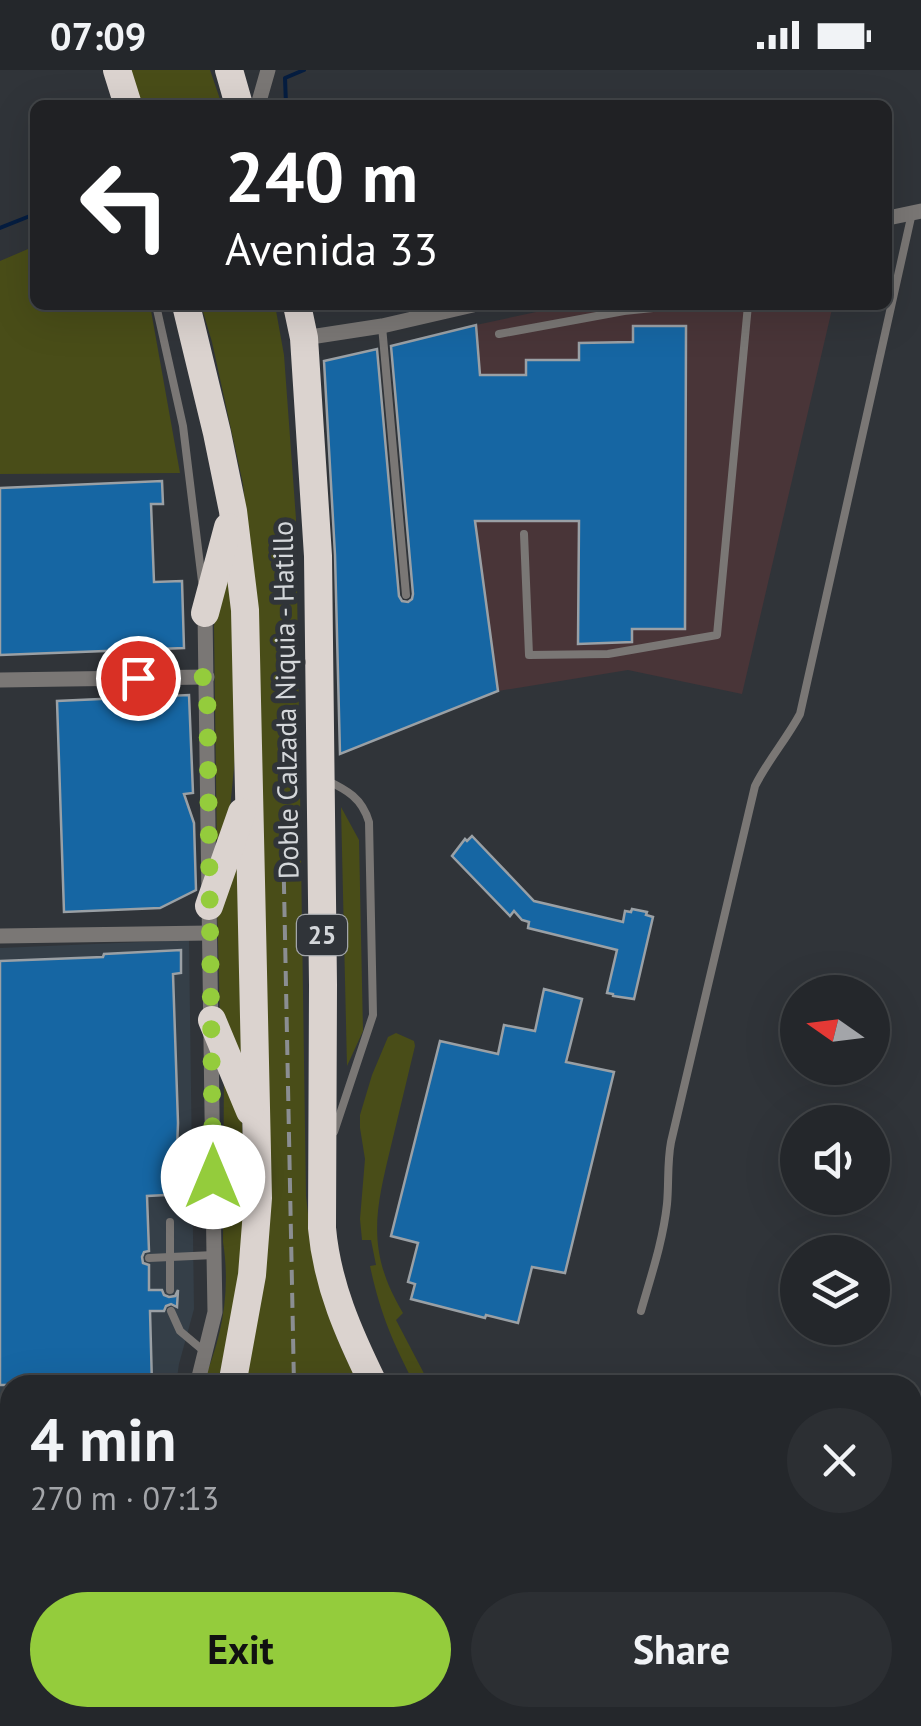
<!DOCTYPE html>
<meta charset="utf-8">
<style>
:root{--surface:#24272b;--page:#2c2f33;--text:#f1f3f6;--muted:#a3a5a9;--line:#414447;--accent:#94cc3c}
body{margin:0;font-family:"PT Sans",sans-serif;background:var(--page);color:var(--text);height:100vh;display:flex;flex-direction:column;font-size:38px;white-space:nowrap}
*{box-sizing:border-box;margin:0}
p{font-size:32px;color:var(--muted)}
.icon{flex:none;width:55px;height:55px;fill:none;stroke:currentColor;stroke-width:2;stroke-linecap:round;stroke-linejoin:round}
.map{position:relative;flex:1;overflow:hidden}
.drawer{position:absolute;left:0px;top:1305px;width:922px;height:352px;display:flex;flex-direction:column;background:var(--surface);border-radius:30px 30px 0 0;box-shadow:0 10px 40px #0002,0 0 0 2px var(--line)}
.drawer>*{flex:none}
.top-card{position:absolute;left:30px;top:30px;width:862px;height:210px;border-radius:15px;box-shadow:0 10px 40px #0002,0 0 0 2px var(--line);background:#202124;color:#fff;overflow:hidden}
.needle{width:65px;rotate:284deg}
.controls{position:absolute;left:780px;top:905px;display:grid;gap:20px}
.controls a{display:grid;place-items:center;width:110px;height:110px;border-radius:50%;background:var(--surface);box-shadow:0 10px 40px #0002,0 0 0 2px var(--line);font-size:50px}
.pin{position:absolute;display:grid;place-items:center;width:85px;height:85px;color:#fff;margin:-42px;border:5px solid #fff;border-radius:50%;box-shadow:0 2px 10px #0007}
.me{position:absolute;width:110px;margin:-55px;rotate:0deg;stroke-linejoin:round;filter:drop-shadow(0 0 8px #0008)}
.turn{display:flex;align-items:center;gap:35px;height:210px;padding:0 30px;font-size:45px}
.turn .icon{width:130px;height:130px;stroke-width:2.5}
.turn b{display:block;font-size:70px;line-height:85px}
.round{display:grid;place-items:center;flex:none;width:105px;height:105px;border-radius:52px;background:var(--page)}
.summary{display:flex;align-items:center;justify-content:space-between;height:170px;padding:0 30px}
h1{font-size:60px;font-weight:600;line-height:75px}
.action{display:flex;gap:20px;margin-top:auto;padding:20px 30px}
.action a{flex:1;height:115px;border-radius:60px;background:var(--accent);color:#111;font-size:40px;font-weight:600;line-height:115px;text-align:center}
.action a+a{background:var(--page);color:var(--text)}
.status{display:flex;justify-content:space-between;align-items:center;height:70px;padding:0 50px;background:var(--surface);direction:ltr}
.status svg{height:28px;fill:currentColor}
.map>svg:first-child{display:block}
.built{fill:#353f48}
.industrial{fill:#493538}
.green{fill:#494d18}
.lines{fill:none;stroke-linecap:round;stroke-linejoin:round}
.stream{stroke:#051d40;stroke-width:4}
.building{fill:#1666a3;stroke:#9aa0a5;stroke-width:2.5}
.lane{stroke:#7a7775;stroke-width:8}
.street{stroke:#7a7775;stroke-width:15}
.highway{stroke:#dbd3cf;stroke-width:28}
.rail{stroke:#8b8e92;stroke-width:4;stroke-dasharray:15 8;stroke-linecap:butt}
.route{stroke:#94cc3c;stroke-width:18;stroke-dasharray:0 32.4}
.labels{text-anchor:middle;dominant-baseline:central;stroke-width:10;stroke-linejoin:round;paint-order:stroke}
.shield{fill:#303439;stroke:#a3a6aa;stroke-width:2.5}
.shield-label{font-size:25px;font-weight:bold;fill:#d4d7da}
.street-label{font-size:28px;fill:#d4d7da;stroke:#303439}
</style>
<div class="status"><b>07:09</b><svg viewBox="0 0 49 12"><path d="M0 12V9h3v3zM5 12V6h3v6zM10 12V3h3v9zM15 12V0h3v12zM26 1h20v11H26zM47 4h2v5h-2z"/></svg></div>
<div class="map">
<svg width="921" height="1656" viewBox="0 0 921 1656">
<rect width="100%" height="100%" fill="#303439"/>
<path class="built" d="M189 870 194 1239 179 1294 176 1315H10V1497L0 1495V878Z"/>
<path class="industrial" d="M569 235H833L742 624 628 600 498 621 476 458 470 450 460 296 479 294 476 255Z"/>
<g class="green">
<path d="M128 0H210L222 35H139Z"/>
<path d="M35 176V235H150L180 403 0 404V191Z"/>
<path d="M201 235H275L284 285 296 449 306 1126C313 1195 325 1254 360 1315H242L256 542 243 414 212 272Z"/>
<path d="M229 482 235 531 237 668 229 748 217 784 214 556Z"/>
<path d="M341 737 359 770 363 961 347 996Z"/>
<path d="M237 781 242 985 220 950 217 832Z"/>
<path d="M396 963 414 971 415 976C407 1009 399 1043 391 1076 375 1142 366 1181 403 1243L396 1250 430 1315H415C393 1273 380 1243 370 1196L376 1195 371 1170H362L360 1149 365 1089 360 1058V1045L372 1005 388 967Z"/>
<path d="M224 993 240 1029 245 1095 244 1159 242 1189 218 1315H202C222 1268 231 1222 223 1172Z"/>
</g>
<g class="lines">
<g class="stream">
<path d="M286 35 285 8 304 0"/>
<path d="M0 158 35 144"/>
<path d="M912 1450 921 1446"/>
<path d="M0 1513 10 1514"/>
</g>
</g>
<g class="building">
<path d="M476 255 480 305H526V290H579V273L633 272V256H686L685 559H632V572L578 574 579 451H475L498 621 340 684 335 485 324 291 377 279 399 526 402 531 408 532 412 529 413 524 391 276Z"/>
<path d="M162 411 163 434H151L154 512 182 511 184 578 0 585V418Z"/>
<path d="M189 625 193 723 184 724 194 753 196 820 160 838 64 842 57 631Z"/>
<path d="M472 766 534 831 623 852 625 841 631 842 632 839 647 842 646 845 653 847 634 929 613 926V924L607 923 617 880 528 858 529 852 522 850 514 841 510 846 452 786 465 769 467 771Z"/>
<path d="M181 880V903L173 904 178 1053 176 1105H187V1124L147 1126 149 1181 144 1182 142 1187 143 1193 149 1195V1220H162L164 1225 169 1227 175 1226 178 1220 177 1237 171 1234 166 1236 164 1241H150L152 1315H0V891L103 887 104 884Z"/>
<path d="M544 919 582 929 566 992 614 1002 565 1203 532 1197 518 1253 486 1245 485 1248 411 1229 415 1214 408 1212 418 1173 391 1166 440 971 498 984 504 955 535 961Z"/>
</g>
<g class="lines">
<g class="lane">
<path d="M156 235 183 356 202 511"/>
<path d="M382 256 406 525"/>
<path d="M499 264 624 241 682 235"/>
<path d="M524 464 529 585 608 584 717 565 748 235"/>
<path d="M326 710C347 720 362 728 369 752L373 945 334 1062"/>
<path d="M170 1152V1220"/>
<path d="M149 1188 214 1185"/>
<path d="M171 1241 180 1261 205 1282"/>
<path d="M641 1241C651 1206 663 1171 667 1134 669 1113 667 1093 671 1072L755 716C768 690 786 670 800 644L912 143"/>
<path d="M238 1648 242 1656"/>
<path d="M316 1648 322 1656"/>
<path d="M271 1656 277 1648"/>
<path d="M372 1656 379 1648"/>
</g>
<g class="street">
<path d="M258 35 268 0"/>
<path d="M888 148 921 141"/>
<path d="M304 268 382 256 473 235"/>
<path d="M0 610 207 607"/>
<path d="M0 866 210 863"/>
<path d="M197 1315 215 1242 214 1185 205 543"/>
<path d="M110 1656 132 1655 146 1648"/>
</g>
<g class="highway">
<path d="M117 0 128 35"/>
<path d="M229 0 239 35"/>
<path d="M186 235 217 363 233 441 245 540 258 1128 252 1205 232 1315"/>
<path d="M297 235 304 268 318 486 323 915 322 1158C327 1215 349 1264 374 1315"/>
<path d="M205 543 228 457"/>
<path d="M209 836 242 742"/>
<path d="M212 950 250 1041"/>
<path d="M215 1648 219 1656"/>
<path d="M633 1648 656 1656"/>
<path d="M696 1648 719 1656"/>
<path d="M405 1656 411 1648"/>
</g>
<g class="rail">
<path d="M282 717 294 1315"/>
<path d="M298 1648V1656"/>
</g>
</g>
<g class="lines">
<path class="route" d="M138 608 207 607 213 1107"/>
</g>
<g class="labels">
<rect class="shield" x="297" y="845" width="50" height="40" rx="8"/>
<g class="shield-label">
<text x="322" y="865">25</text>
</g>
<g class="street-label">
<text transform="translate(285 630) rotate(-91)">Doble Calzada Niquia - Hatillo</text>
</g>
</g>
</svg>
<div class="controls">
<a><svg class="needle" viewBox="-14 -14 28 28"><path d="M0-13l5 13h-10z" fill="#e53935"/><path d="M0 13l5-13h-10z" fill="#a3a5a9"/></svg></a>
<a><svg class="icon" aria-label="sound" viewBox="0 0 24 24"><path d="M4 9h4l5-4v14l-5-4H4zM17 9q2 3 0 6"/></svg></a>
<a><svg class="icon" aria-label="layers" viewBox="0 0 24 24"><path d="M12 4l9 5-9 5-9-5zM3 14l9 5 9-5"/></svg></a>
</div>
<div class="pin" style="left:138px;top:608px;background:#d93025"><svg class="icon" aria-label="arrive" viewBox="0 0 24 24"><path d="M6 21V4h12l-3 4 3 4H6"/></svg></div>
<svg class="me" style="left:213px;top:1107px" viewBox="-20 -20 40 40"><circle r="19" fill="#fff"/><path d="M0-13L10 11 0 6-10 11z" fill="#94cc3c"/></svg>
<div class="top-card">
<div class="turn"><svg class="icon" aria-label="left" viewBox="0 0 24 24"><path d="M17 20v-9H6M10 6l-5 5 5 5"/></svg><div><b>240 m</b>Avenida 33</div></div>
</div>
<section class="drawer">
<div class="summary"><div><h1>4 min</h1><p>270 m · 07:13</p></div><a class="round"><svg class="icon" aria-label="close" viewBox="0 0 24 24"><path d="M6 6l12 12M18 6L6 18"/></svg></a></div>
<div class="action"><a>Exit</a><a>Share</a></div>
</section>
</div>
